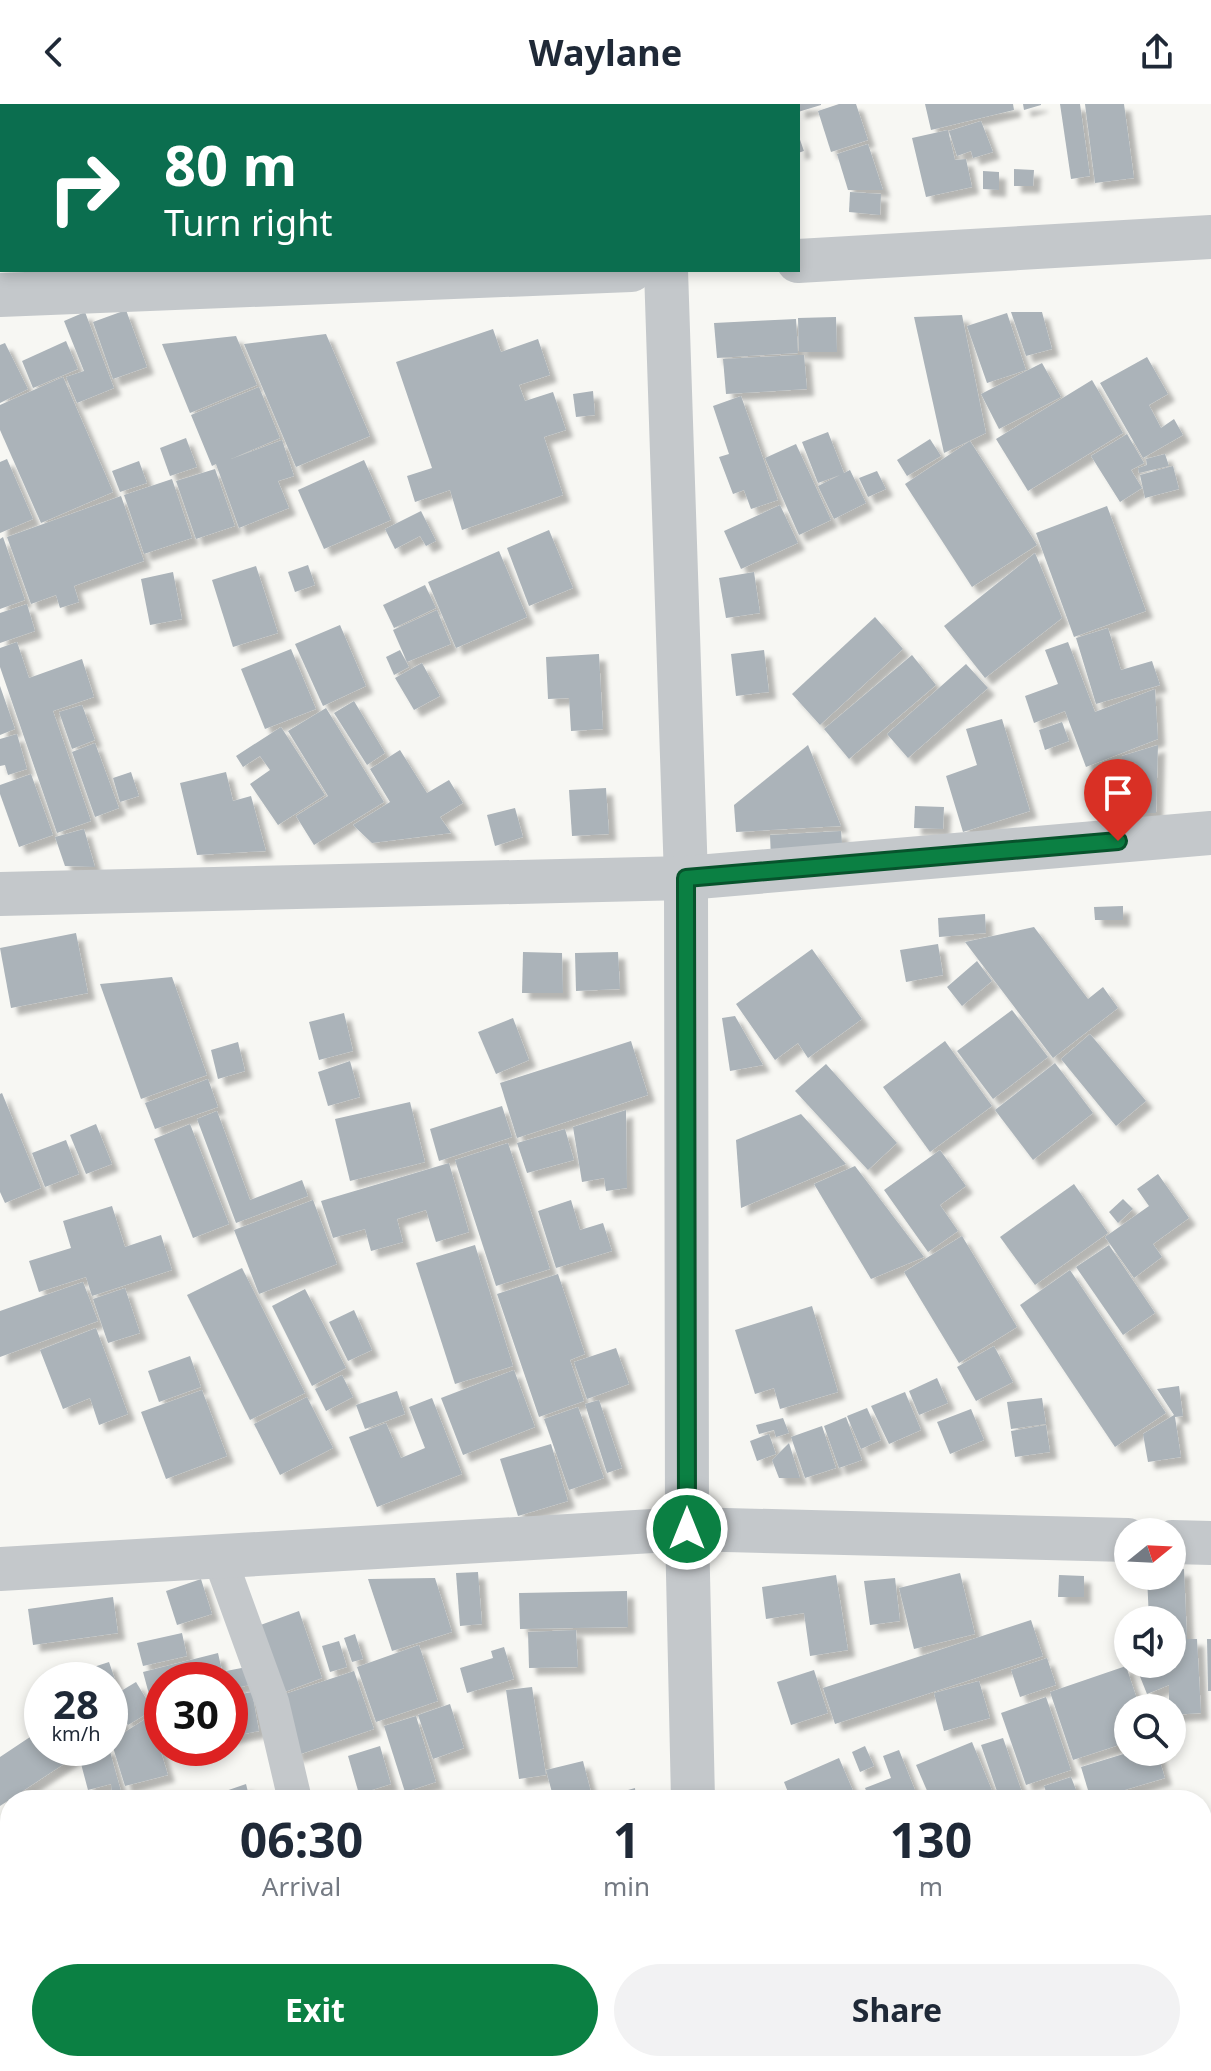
<!DOCTYPE html>
<style>
:root{--surface:#fff;--page:#f2f2f3;--text:#1f2937;--muted:#747a83;--accent:#0b8043}
body{margin:0;font-family:"Noto Sans",sans-serif;background:var(--page);color:var(--text);height:100vh;display:flex;flex-direction:column;font-size:30px;white-space:nowrap}
*{box-sizing:border-box;margin:0}
p{font-size:26px;color:var(--muted)}
.icon{flex:none;width:44px;height:44px;fill:none;stroke:currentColor;stroke-width:2;stroke-linecap:round;stroke-linejoin:round}
.map{position:relative;flex:1;overflow:hidden}
.sheet{position:absolute;left:0px;top:1686px;width:1212px;height:282px;display:flex;flex-direction:column;background:var(--surface);border-radius:32px 32px 0 0;box-shadow:0 4px 12px #0003}
.sheet>*{flex:none}
.guide{position:absolute;left:0px;top:0px;width:800px;height:168px;box-shadow:0 4px 12px #0003;background:#0b6e4f;color:#fff;overflow:hidden}
.needle{width:52px;rotate:72deg}
.buttons{position:absolute;left:1114px;top:1414px;display:grid;gap:16px}
.buttons a{display:grid;place-items:center;width:72px;height:72px;border-radius:50%;background:var(--surface);box-shadow:0 4px 12px #0003;font-size:40px}
.speed{position:absolute;left:24px;top:1558px;display:flex;gap:16px;font-size:40px;font-weight:700;text-align:center}
.speed>*{display:grid;place-content:center;width:104px;height:104px;border-radius:50%;background:var(--surface);box-shadow:0 4px 12px #0003;line-height:1}
.speed small{font-size:20px;font-weight:400}
.speed .limit{border:12px solid #d22;background:#fff;color:#111}
.pin{position:absolute;display:grid;place-items:center;width:68px;height:68px;color:#fff;margin:-82px -34px;border-radius:50% 50% 50% 0;rotate:-45deg;box-shadow:0 0 8px #0007}
.pin .icon{rotate:45deg}
.me{position:absolute;width:88px;margin:-44px;rotate:0deg;stroke-linejoin:round;filter:drop-shadow(0 0 6px #0008)}
.turn{display:flex;align-items:center;gap:28px;height:168px;padding:0 32px;font-size:36px}
.turn .icon{width:104px;height:104px;stroke-width:2.5}
.turn b{display:block;font-size:56px;line-height:68px}
.eta{display:flex;justify-content:space-evenly;align-items:center;height:136px;text-align:center}
.eta b{font-size:48px;font-weight:700;line-height:56px}
.cta{display:flex;gap:16px;margin-top:auto;padding:16px 32px}
.cta a{flex:1;height:92px;border-radius:48px;background:var(--accent);color:#fff;font-size:32px;font-weight:700;line-height:92px;text-align:center}
.cta a+a{background:var(--page);color:var(--text)}
header{display:flex;justify-content:space-between;align-items:center;height:104px;padding:0 32px;background:var(--surface);font-size:36px;font-weight:700}
.map>svg:first-child{display:block}
.building{fill:#abb3b9;filter:url(#shadow)}
.lines{fill:none;stroke-linecap:round;stroke-linejoin:round}
.lane{stroke:#c4c8cb;stroke-width:34}
.street{stroke:#c4c8cb;stroke-width:44}
.route-casing{stroke:#07532c;stroke-width:20}
.route{stroke:#0b8043;stroke-width:14}
</style>
<header><svg class="icon" aria-label="back" viewBox="0 0 24 24"><path d="M15 5l-7 7 7 7"/></svg>Waylane<svg class="icon" aria-label="share" viewBox="0 0 24 24"><path d="M12 15V3M7 8l5-5 5 5M5 13v7h14v-7"/></svg></header>
<div class="map">
<svg width="1211" height="1967" viewBox="0 0 1211 1967">
<defs>
<filter id="shadow"><feDropShadow dx="7" dy="7" stdDeviation="2" flood-color="#0004"/></filter>
</defs>
<rect width="100%" height="100%" fill="#f7f7f3"/>
<g class="building">
<path d="M798 0H821V1L798 8Z"/>
<path d="M839 0H856L868 36 831 48 818 7Z"/>
<path d="M925 0H1013L1014 6 931 26Z"/>
<path d="M1023 0H1041V1L1024 6Z"/>
<path d="M1060 0H1080L1090 72 1071 75Z"/>
<path d="M1085 0H1124L1134 74 1095 79Z"/>
<path d="M981 17 993 48 973 54 971 47 957 52 949 27Z"/>
<path d="M948 26 955 56 966 55 972 83 926 93 912 34Z"/>
<path d="M798 30 804 47 798 49Z"/>
<path d="M868 40 883 86H848L837 50Z"/>
<path d="M1014 65 1034 66 1033 82H1014Z"/>
<path d="M983 67 999 68V86L983 85Z"/>
<path d="M850 88 881 90 880 111 849 108Z"/>
<path d="M126 206 147 263 113 275 93 218Z"/>
<path d="M85 208 114 284 77 299 66 273 84 267 64 217Z"/>
<path d="M1011 208H1042L1052 245 1026 252Z"/>
<path d="M1007 209 1026 266 987 279 967 222Z"/>
<path d="M962 211 986 329 944 349 914 213Z"/>
<path d="M836 213 837 248H799L798 214Z"/>
<path d="M796 215 798 249 717 254 714 219Z"/>
<path d="M493 225 501 248 538 235 550 271 519 281 525 297 553 288 566 326 544 333 563 391 462 426 450 386 415 398 407 372 432 364 396 258Z"/>
<path d="M326 230 370 332 296 363 244 240Z"/>
<path d="M236 232 257 281 190 309 162 240Z"/>
<path d="M66 237 78 265 33 284 22 257Z"/>
<path d="M5 239 28 285 0 299V241Z"/>
<path d="M798 251H804L807 285 726 290 723 255Z"/>
<path d="M1147 253 1168 290 1149 301 1161 324 1174 315 1183 331 1143 354 1100 279Z"/>
<path d="M1042 259 1061 293 999 325 981 290Z"/>
<path d="M63 273 113 388 41 419 0 326V301Z"/>
<path d="M1092 276 1123 329 1028 387 996 335Z"/>
<path d="M259 283 280 334 231 355 282 336 294 372 278 377 289 404 239 424 216 360 212 362 191 311Z"/>
<path d="M593 287 595 311 576 313 573 290Z"/>
<path d="M741 292 778 396 751 405 744 386 733 390 719 353 729 350 713 302Z"/>
<path d="M828 328 844 369 850 366 866 399 834 415 818 382 840 371 818 379 802 338Z"/>
<path d="M1127 330 1144 359 1131 366 1142 384 1120 398 1091 352Z"/>
<path d="M186 334 197 363 170 372 160 344Z"/>
<path d="M930 335 941 352 907 372 897 356Z"/>
<path d="M970 337 1037 441 972 483 905 380Z"/>
<path d="M796 340 831 416 799 431 765 354Z"/>
<path d="M1165 350 1169 362 1139 369 1138 364 1147 361 1146 355Z"/>
<path d="M7 355 33 415 0 429V358Z"/>
<path d="M364 356 391 416 324 445 298 386Z"/>
<path d="M139 357 147 379 120 388 112 367Z"/>
<path d="M1173 362 1179 385 1145 394 1140 371Z"/>
<path d="M215 365 235 422 196 435 176 377Z"/>
<path d="M877 367 886 385 868 393 859 374Z"/>
<path d="M172 375 192 434 144 450 124 391Z"/>
<path d="M121 392 144 457 74 482 79 498 60 504 56 491 31 500 7 433Z"/>
<path d="M780 401 798 439 741 465 724 427Z"/>
<path d="M1107 402 1146 507 1074 533 1036 429Z"/>
<path d="M421 407 436 437 426 442 420 432 395 445 385 425Z"/>
<path d="M549 426 573 484 529 502 507 444Z"/>
<path d="M3 433 25 496 0 505V435Z"/>
<path d="M499 447 527 513 456 544 428 478Z"/>
<path d="M1035 449 1062 514 985 574 944 522Z"/>
<path d="M308 461 315 481 295 488 288 468Z"/>
<path d="M256 462 278 529 233 543 212 476Z"/>
<path d="M173 468 182 515 150 521 141 475Z"/>
<path d="M754 468 760 509 726 514 719 474Z"/>
<path d="M425 481 436 504 394 524 383 501Z"/>
<path d="M27 500 35 527 0 539V509Z"/>
<path d="M437 506 451 540 407 558 393 526Z"/>
<path d="M875 513 903 545 820 621 792 590Z"/>
<path d="M340 521 366 582 323 602 295 540Z"/>
<path d="M1108 524 1121 566 1152 557 1160 581 1096 600 1076 534Z"/>
<path d="M17 538 29 574 82 555 94 593 53 607 91 717 57 729 0 563V544Z"/>
<path d="M1068 538 1095 608 1155 585 1158 635 1086 663 1065 607 1034 619 1025 592 1058 580 1045 546Z"/>
<path d="M291 545 316 605 265 625 241 565Z"/>
<path d="M400 546 409 563 394 571 386 553Z"/>
<path d="M764 546 769 588 736 592 731 550Z"/>
<path d="M599 550 603 625 571 627 569 594 548 595 546 553Z"/>
<path d="M912 551 936 581 849 655 824 625Z"/>
<path d="M422 559 440 592 414 606 395 574Z"/>
<path d="M966 560 988 584 908 654 887 630Z"/>
<path d="M0 582 15 625 0 631Z"/>
<path d="M354 597 385 649 367 661 334 609Z"/>
<path d="M82 601 95 636 72 645 59 608Z"/>
<path d="M326 604 384 698 314 741 296 712 328 692 288 627Z"/>
<path d="M1002 615 1030 707 963 728 946 672 977 661 966 625Z"/>
<path d="M1062 618 1069 637 1045 646 1039 626Z"/>
<path d="M281 623 325 691 278 721 250 680 270 666 260 652 243 663 236 652Z"/>
<path d="M17 630 27 665 8 671 5 661 0 662V635Z"/>
<path d="M95 639 119 704 95 713 72 648Z"/>
<path d="M808 641 841 722 736 728 734 701Z"/>
<path d="M1158 641 1156 709H1122V652Z"/>
<path d="M400 646 427 689 449 676 463 699 440 713 451 729 372 739 353 721 390 698 370 665Z"/>
<path d="M131 668 139 692 120 698 113 674Z"/>
<path d="M226 668 233 697 251 692 266 747 197 751 180 679Z"/>
<path d="M31 670 53 731 19 743 0 690V681Z"/>
<path d="M606 684 609 730 572 732 569 686Z"/>
<path d="M915 702 944 703 943 725 914 724Z"/>
<path d="M515 704 523 733 495 742 487 711Z"/>
<path d="M84 725 95 763 65 762 55 733Z"/>
<path d="M841 727 843 752 771 755 770 731Z"/>
<path d="M1123 802V816H1095L1094 803Z"/>
<path d="M985 810 986 829 939 833 938 814Z"/>
<path d="M1034 823 1088 895 1103 883 1118 904 1053 954 965 838Z"/>
<path d="M76 829 88 889 11 904 0 844Z"/>
<path d="M938 840 943 871 906 878 900 846Z"/>
<path d="M812 845 862 915 808 954 798 939 775 956 736 900Z"/>
<path d="M523 848 562 849 563 889H522Z"/>
<path d="M618 848 620 885 576 887 575 849Z"/>
<path d="M977 857 992 877 962 902 947 883Z"/>
<path d="M172 873 207 971 141 995 100 880Z"/>
<path d="M1012 906 1048 953 993 995 957 947Z"/>
<path d="M344 909 353 947 319 956 309 918Z"/>
<path d="M735 912 763 961 730 967 722 914Z"/>
<path d="M513 914 529 956 496 970 478 928Z"/>
<path d="M1090 930 1146 997 1116 1022 1061 955Z"/>
<path d="M631 937 648 991 517 1034 500 979Z"/>
<path d="M945 937 992 1002 930 1048 883 983Z"/>
<path d="M238 938 245 967 218 975 211 946Z"/>
<path d="M350 957 360 993 328 1002 318 968Z"/>
<path d="M1055 959 1093 1009 1033 1056 995 1006Z"/>
<path d="M826 960 897 1039 868 1066 795 987Z"/>
<path d="M208 975 218 1003 155 1025 145 999Z"/>
<path d="M2 989 41 1084 5 1099 0 1088V990Z"/>
<path d="M410 998 425 1058 350 1077 335 1015Z"/>
<path d="M502 1002 512 1033 439 1057 430 1025Z"/>
<path d="M626 1006 627 1084 606 1087 604 1074 582 1078 573 1023Z"/>
<path d="M217 1007 250 1096 302 1076 308 1092 236 1119 197 1015Z"/>
<path d="M801 1010 846 1060 741 1104 736 1036Z"/>
<path d="M96 1020 112 1060 86 1070 70 1031Z"/>
<path d="M190 1020 229 1120 193 1134 154 1035Z"/>
<path d="M565 1025 574 1056 527 1069 517 1039Z"/>
<path d="M66 1036 79 1070 45 1083 32 1049Z"/>
<path d="M508 1039 550 1165 496 1182 455 1056Z"/>
<path d="M940 1046 966 1082 940 1101 958 1127 928 1148 884 1086Z"/>
<path d="M449 1059 469 1128 436 1138 426 1106 397 1115 403 1138 371 1147 365 1125 333 1134 321 1097Z"/>
<path d="M855 1062 924 1153 871 1175 814 1080Z"/>
<path d="M1158 1070 1189 1114 1153 1140 1162 1153 1134 1174 1105 1133 1149 1102 1137 1085Z"/>
<path d="M1074 1080 1108 1129 1035 1181 1000 1133Z"/>
<path d="M1123 1095 1133 1105 1118 1119 1109 1108Z"/>
<path d="M313 1096 337 1160 259 1190 234 1126Z"/>
<path d="M571 1096 580 1126 603 1119 612 1147 556 1164 538 1107Z"/>
<path d="M112 1102 125 1143 161 1131 172 1166 92 1192 86 1173 39 1188 29 1157 71 1144 63 1117Z"/>
<path d="M962 1132 1017 1223 959 1259 904 1168Z"/>
<path d="M475 1141 513 1262 455 1280 416 1159Z"/>
<path d="M1109 1141 1155 1209 1123 1231 1076 1163Z"/>
<path d="M242 1164 305 1289 250 1316 187 1191Z"/>
<path d="M1070 1166 1166 1309 1115 1343 1020 1201Z"/>
<path d="M558 1170 585 1250 570 1256 584 1297 539 1313 497 1190Z"/>
<path d="M83 1178 98 1217 0 1253V1207Z"/>
<path d="M125 1184 140 1229 108 1239 93 1195Z"/>
<path d="M305 1185 346 1264 312 1282 272 1202Z"/>
<path d="M812 1202 838 1288 780 1305 774 1284 755 1290 735 1226Z"/>
<path d="M354 1206 372 1246 348 1257 329 1218Z"/>
<path d="M96 1224 128 1310 99 1321 90 1294 63 1305 40 1246Z"/>
<path d="M994 1242 1013 1278 976 1297 957 1263Z"/>
<path d="M616 1244 629 1280 587 1295 574 1258Z"/>
<path d="M190 1252 201 1283 159 1298 148 1267Z"/>
<path d="M514 1266 535 1323 463 1351 441 1294Z"/>
<path d="M342 1271 353 1293 326 1307 315 1285Z"/>
<path d="M937 1274 948 1299 919 1311 909 1287Z"/>
<path d="M1179 1282 1183 1312 1175 1313 1181 1353 1148 1358 1143 1330 1174 1311 1157 1285Z"/>
<path d="M202 1286 227 1352 166 1375 141 1308Z"/>
<path d="M397 1287 405 1310 365 1325 356 1301Z"/>
<path d="M905 1288 921 1326 889 1340 871 1302Z"/>
<path d="M307 1293 333 1344 280 1371 254 1320Z"/>
<path d="M432 1294 462 1370 377 1403 349 1333 386 1319 401 1354 425 1344 409 1303Z"/>
<path d="M1042 1294 1046 1320 1011 1325 1007 1298Z"/>
<path d="M599 1296 622 1364 607 1369 585 1300Z"/>
<path d="M578 1303 604 1374 569 1386 544 1315Z"/>
<path d="M867 1304 881 1336 861 1345 847 1312Z"/>
<path d="M971 1305 984 1336 950 1350 937 1318Z"/>
<path d="M846 1313 862 1356 839 1364 824 1322Z"/>
<path d="M783 1314 789 1329 776 1333 774 1326 759 1330 756 1321Z"/>
<path d="M1046 1321 1050 1348 1015 1353 1011 1327Z"/>
<path d="M822 1322 836 1364 805 1374 791 1333Z"/>
<path d="M769 1330 776 1350 757 1357 750 1337Z"/>
<path d="M789 1339 800 1374H779L772 1356Z"/>
<path d="M551 1340 568 1397 518 1412 500 1355Z"/>
<path d="M1184 1465 1187 1535H1197L1201 1609 1172 1611V1604H1169V1581L1147 1590 1135 1560H1172V1516H1149L1147 1472H1172V1466Z"/>
<path d="M478 1468 482 1520 460 1522 456 1469Z"/>
<path d="M960 1469 975 1530 914 1545 899 1484Z"/>
<path d="M836 1471 848 1546 810 1552 804 1509 766 1515 762 1483Z"/>
<path d="M1059 1471 1084 1472V1493H1058Z"/>
<path d="M435 1474 452 1528 392 1547 368 1475Z"/>
<path d="M895 1474 900 1517 870 1521 864 1477Z"/>
<path d="M201 1475 212 1510 177 1521 166 1487Z"/>
<path d="M627 1487 628 1523 520 1525 519 1489Z"/>
<path d="M113 1493 118 1529 33 1541 28 1505Z"/>
<path d="M299 1507 322 1574 279 1590 255 1523Z"/>
<path d="M1031 1516 1043 1552 835 1620 823 1584Z"/>
<path d="M576 1526 578 1563 529 1564 528 1528Z"/>
<path d="M182 1529 187 1552 143 1562 137 1539Z"/>
<path d="M355 1530 363 1555 352 1558 344 1534Z"/>
<path d="M1207 1535H1211V1587H1208Z"/>
<path d="M339 1537 347 1563 330 1568 322 1542Z"/>
<path d="M419 1541 438 1597 376 1618 357 1563Z"/>
<path d="M504 1543 514 1575 467 1589 460 1564 493 1554 491 1547Z"/>
<path d="M218 1549 224 1576H162V1602L153 1605 143 1568Z"/>
<path d="M1047 1554 1056 1581 1020 1593 1011 1566Z"/>
<path d="M109 1558 119 1587 110 1590V1576H71L69 1571Z"/>
<path d="M252 1562 255 1580 230 1585V1576H228L226 1567Z"/>
<path d="M1126 1562 1140 1604H1128V1638L1073 1656 1050 1588Z"/>
<path d="M61 1564 64 1576H45L43 1570Z"/>
<path d="M814 1566 828 1609 791 1621 777 1578Z"/>
<path d="M354 1567 374 1625 295 1652 282 1591Z"/>
<path d="M979 1577 990 1614 944 1627 934 1589Z"/>
<path d="M136 1578 153 1606 128 1621 111 1593Z"/>
<path d="M532 1583 546 1671 519 1675 506 1586Z"/>
<path d="M252 1588 259 1627 230 1633V1592Z"/>
<path d="M1046 1593 1071 1666 1026 1681 1001 1609Z"/>
<path d="M42 1598V1621L31 1605Z"/>
<path d="M110 1598 126 1623 110 1633Z"/>
<path d="M450 1600 464 1644 433 1655 418 1611Z"/>
<path d="M162 1607V1634L161 1635 155 1609Z"/>
<path d="M150 1612 168 1671 125 1682 111 1637Z"/>
<path d="M416 1612 436 1678 405 1688 384 1622Z"/>
<path d="M42 1625V1644H88L0 1702V1653Z"/>
<path d="M1003 1634 1022 1688 1000 1696 981 1641Z"/>
<path d="M972 1638 996 1696H931L916 1661Z"/>
<path d="M380 1642 391 1680 359 1690 348 1652Z"/>
<path d="M865 1642 874 1662 860 1668 852 1648Z"/>
<path d="M102 1644H109L121 1687 112 1689 111 1680 88 1686 80 1656Z"/>
<path d="M899 1646 919 1696H870L865 1684 891 1674 883 1652Z"/>
<path d="M1130 1648H1157L1165 1674 1091 1696 1081 1663Z"/>
<path d="M839 1654 857 1696H791L784 1678Z"/>
<path d="M583 1657 593 1696H554L546 1666Z"/>
<path d="M1071 1673 1080 1696H1049L1044 1682Z"/>
<path d="M246 1680 250 1696H215L214 1691Z"/>
<path d="M635 1684 636 1696H597V1695Z"/>
<path d="M396 1686 400 1696H368Z"/>
<path d="M1134 1687 1137 1696H1107V1695Z"/>
<path d="M10 1749V1772L6 1774 0 1752Z"/>
<path d="M0 1772 7 1791 0 1793Z"/>
<path d="M10 1794V1861L5 1863 0 1850V1797Z"/>
<path d="M10 1865V1903L0 1908V1873L3 1879 10 1876 6 1867Z"/>
<path d="M37 1958H86L91 1967H43Z"/>
<path d="M131 1958H173L156 1967H135Z"/>
<path d="M184 1958 189 1967H165Z"/>
<path d="M188 1958H264L246 1967H192Z"/>
<path d="M271 1958H337L340 1967H274Z"/>
<path d="M400 1958H436L439 1967H404Z"/>
<path d="M440 1958H464L443 1967Z"/>
<path d="M549 1958H573L577 1967H553Z"/>
<path d="M825 1958H881L886 1967H830Z"/>
<path d="M1117 1958V1967H1091V1959Z"/>
<rect x="1121" y="1958" width="25" height="9"/>
<path d="M1150 1958H1176L1177 1967H1150Z"/>
<path d="M1059 1961V1967H1034L1033 1962Z"/>
<rect x="1063" y="1961" width="24" height="6"/>
<rect x="1005" y="1962" width="26" height="5"/>
<rect x="967" y="1964" width="35" height="3"/>
</g>
<g class="lines">
<path class="lane" d="M219 1452 272 1598 295 1696"/>
<g class="street">
<path d="M660 0V2"/>
<path d="M798 157 1211 133"/>
<path d="M666 166 686 774 687 1425 693 1696"/>
<path d="M0 191 631 166"/>
<path d="M0 790 686 774 1211 729"/>
<path d="M1172 1438 1211 1439"/>
<path d="M0 1465 687 1425 1128 1436"/>
<path d="M700 1958V1967"/>
</g>
</g>
<g class="lines">
<defs>
<path id="route" d="M687 1425 686 774 1118 737"/>
</defs>
<use href="#route" class="route-casing"/>
<use href="#route" class="route"/>
</g>
</svg>
<div class="buttons">
<a><svg class="needle" viewBox="-14 -14 28 28"><path d="M0-13l5 13h-10z" fill="#e53935"/><path d="M0 13l5-13h-10z" fill="#747a83"/></svg></a>
<a><svg class="icon" aria-label="sound" viewBox="0 0 24 24"><path d="M4 9h4l5-4v14l-5-4H4zM17 9q2 3 0 6"/></svg></a>
<a><svg class="icon" aria-label="search" viewBox="0 0 24 24"><circle cx="10" cy="10" r="6"/><path d="M15 15l6 6"/></svg></a>
</div>
<div class="speed"><div>28<small>km/h</small></div><div class="limit">30</div></div>
<div class="pin" style="left:1118px;top:737px;background:#d93025"><svg class="icon" aria-label="arrive" viewBox="0 0 24 24"><path d="M6 21V4h12l-3 4 3 4H6"/></svg></div>
<svg class="me" style="left:687px;top:1425px" viewBox="-20 -20 40 40"><circle r="17" fill="#0b8043" stroke="#fff" stroke-width="3"/><path d="M0-11L8 9 0 5-8 9z" fill="#fff"/></svg>
<div class="guide">
<div class="turn"><svg class="icon" aria-label="right" viewBox="0 0 24 24"><path d="M7 20v-9h11M14 6l5 5-5 5"/></svg><div><b>80 m</b>Turn right</div></div>
</div>
<section class="sheet">
<div class="eta">
<div><b>06:30</b><p>Arrival</p></div>
<div><b>1</b><p>min</p></div>
<div><b>130</b><p>m</p></div>
</div>
<div class="cta"><a>Exit</a><a>Share</a></div>
</section>
</div>
